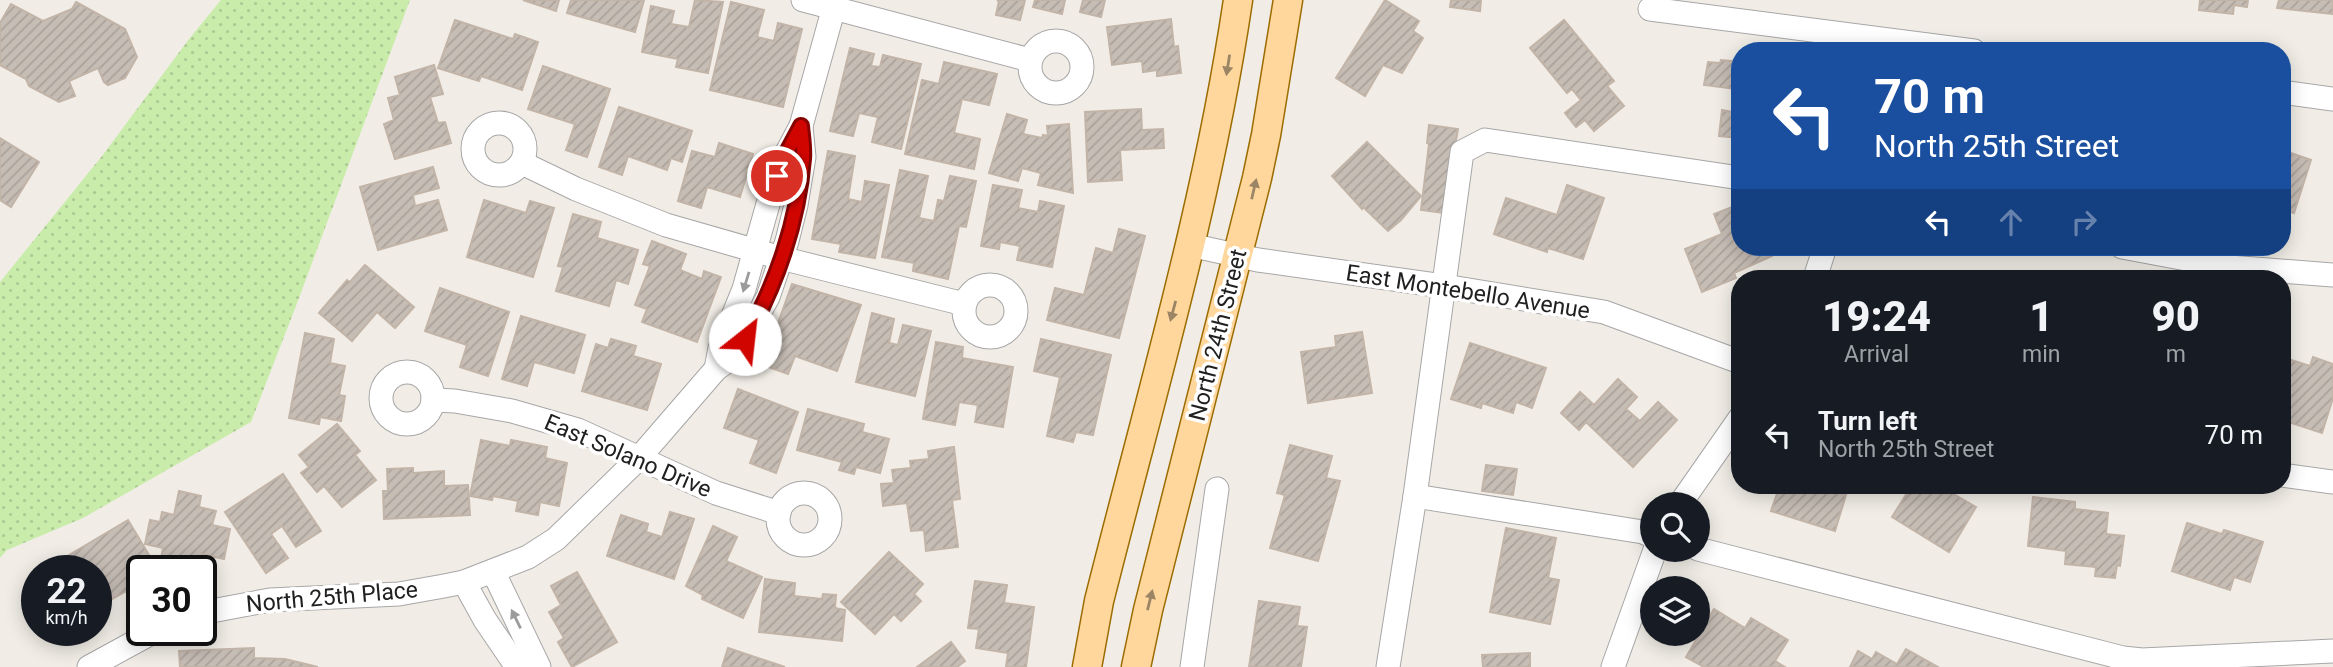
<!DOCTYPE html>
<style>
:root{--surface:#171b24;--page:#20242c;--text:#f1f3f6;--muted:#9ea1a6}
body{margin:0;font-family:Roboto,sans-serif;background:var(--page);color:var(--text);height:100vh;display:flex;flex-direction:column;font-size:26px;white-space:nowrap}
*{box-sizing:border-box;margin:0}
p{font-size:23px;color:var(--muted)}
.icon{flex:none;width:38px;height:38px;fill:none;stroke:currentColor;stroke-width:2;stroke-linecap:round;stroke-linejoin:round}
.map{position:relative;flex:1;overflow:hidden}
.sheet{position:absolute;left:1731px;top:270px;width:560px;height:224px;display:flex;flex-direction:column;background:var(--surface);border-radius:28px;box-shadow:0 4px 18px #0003}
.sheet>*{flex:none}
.banner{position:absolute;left:1731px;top:42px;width:560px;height:214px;border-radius:28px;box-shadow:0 4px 18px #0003;background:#1a4fa0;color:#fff;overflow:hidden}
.controls{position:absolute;left:1640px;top:492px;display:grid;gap:14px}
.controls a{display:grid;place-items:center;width:70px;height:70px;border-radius:50%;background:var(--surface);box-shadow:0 4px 18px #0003;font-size:35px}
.speed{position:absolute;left:21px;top:555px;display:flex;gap:14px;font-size:35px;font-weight:700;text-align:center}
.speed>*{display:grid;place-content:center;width:91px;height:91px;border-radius:50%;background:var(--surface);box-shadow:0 4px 18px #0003;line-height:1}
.speed small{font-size:18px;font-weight:400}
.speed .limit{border:4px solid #111;border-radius:10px;background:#fff;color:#111}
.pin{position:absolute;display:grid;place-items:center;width:60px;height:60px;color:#fff;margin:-30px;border:4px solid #fff;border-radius:50%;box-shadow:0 2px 7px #0007}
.me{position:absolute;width:77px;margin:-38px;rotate:29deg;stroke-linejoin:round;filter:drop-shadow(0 0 5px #0008)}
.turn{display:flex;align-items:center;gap:24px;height:147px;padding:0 28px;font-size:32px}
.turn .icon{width:91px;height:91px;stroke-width:2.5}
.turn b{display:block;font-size:49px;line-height:60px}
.lanes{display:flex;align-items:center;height:66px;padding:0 28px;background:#0003;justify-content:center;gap:35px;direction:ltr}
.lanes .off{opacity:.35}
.eta{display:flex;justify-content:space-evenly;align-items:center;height:119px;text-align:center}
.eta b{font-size:42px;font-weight:800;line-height:49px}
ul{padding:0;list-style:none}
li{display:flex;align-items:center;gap:21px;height:91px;padding:0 28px}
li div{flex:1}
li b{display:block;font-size:26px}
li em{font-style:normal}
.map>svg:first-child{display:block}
.grass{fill:url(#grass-dots)}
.building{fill:url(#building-hatch);stroke:#c3b4a8;stroke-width:2}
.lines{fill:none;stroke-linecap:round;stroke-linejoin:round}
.minor-casing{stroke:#a7a7a7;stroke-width:25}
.major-casing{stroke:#9c6c00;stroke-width:31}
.minor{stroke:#fff;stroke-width:23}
.major{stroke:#ffd79d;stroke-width:28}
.oneway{fill:#9b8565}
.oneway2{fill:#9b9b9b}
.route-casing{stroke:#870300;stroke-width:18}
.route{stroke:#d00500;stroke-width:12}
.labels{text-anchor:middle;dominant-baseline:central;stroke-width:7;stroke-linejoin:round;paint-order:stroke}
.street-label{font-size:23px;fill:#202020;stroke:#fff}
</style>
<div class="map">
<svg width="2333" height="667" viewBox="0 0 2333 667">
<defs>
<pattern id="grass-dots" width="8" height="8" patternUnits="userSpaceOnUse" patternTransform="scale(1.75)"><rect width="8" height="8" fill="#c9ecab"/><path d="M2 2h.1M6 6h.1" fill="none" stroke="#acca93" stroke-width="1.8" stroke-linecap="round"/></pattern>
<pattern id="building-hatch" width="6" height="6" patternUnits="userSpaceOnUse" patternTransform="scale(1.75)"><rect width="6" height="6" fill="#c6bdb5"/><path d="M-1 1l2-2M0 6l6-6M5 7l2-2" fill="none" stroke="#aaa29b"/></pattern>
</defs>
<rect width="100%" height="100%" fill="#f1ede6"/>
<path class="grass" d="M221 0H410L296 306 251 422 83 518 7 550 0 558V282L102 156 189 39Z"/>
<g class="building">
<path d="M523 0H559L556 11Z"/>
<path d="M571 0H644L635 32 567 13Z"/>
<path d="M695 0 723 2 708 73 676 67 678 59 642 52 651 6 674 11 671 24 689 27Z"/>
<path d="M997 0H1025L1020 20 996 15 999 1Z"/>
<path d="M1035 0H1065L1062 14 1033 7Z"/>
<path d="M1083 0H1105L1101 17 1080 12Z"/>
<path d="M1385 0 1419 21 1413 31 1423 38 1402 73 1383 65 1365 96 1336 78Z"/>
<path d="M1451 0H1481L1480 11 1450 7Z"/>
<path d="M2200 0H2248L2247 7 2234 5 2233 14 2199 10Z"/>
<path d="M2279 0H2333V14L2277 8Z"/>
<path d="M76 2 125 29 137 57 125 78 108 85 104 82 98 68 69 81 75 96 59 102 29 86 26 79 0 65V23L11 4 43 21 72 9Z"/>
<path d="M731 2 764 10 757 37 774 41 778 23 802 29 783 107 710 90Z"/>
<path d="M1171 19 1174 47 1178 46 1181 73 1157 76V70L1143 72 1142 61 1112 65 1107 27Z"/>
<path d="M455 20 513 39 515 34 538 42 522 90 481 76 479 81 438 68Z"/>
<path d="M1564 20 1614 81 1607 86 1624 106 1594 131 1585 120 1576 127 1565 113 1581 100 1572 89 1567 93 1530 48Z"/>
<path d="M850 48 874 54 871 66 880 67 883 55 921 64 901 149 872 142 878 117 859 113 853 136 830 131Z"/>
<path d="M1721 60 1740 62V138L1719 136 1722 110 1733 112 1736 89 1704 85 1708 62 1720 63Z"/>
<path d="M944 62 997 74 989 105 962 99 954 133 980 139 974 169 905 154 922 80 939 84Z"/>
<path d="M434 65 443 94 430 97 438 123 445 122 451 143 395 159 384 124 394 120 388 98 400 95 395 77Z"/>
<path d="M543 66 610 89 587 157 566 150 575 124 528 109Z"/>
<path d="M619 107 692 131 682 162 671 158 667 170 628 156 622 175 599 167Z"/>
<path d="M1141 109 1142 130 1163 129 1164 148 1120 150 1122 180 1088 182 1085 112Z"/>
<path d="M1007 114 1027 120 1023 134 1042 138 1043 135 1048 136 1047 126 1069 124 1073 193 1038 185 1041 173 1022 168 1018 181 989 173Z"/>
<path d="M1429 125 1458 129 1443 213 1421 210 1429 144 1427 143Z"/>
<path d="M0 138 39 162 11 207 0 200Z"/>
<path d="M1367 142 1421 196 1401 220 1388 231 1363 207 1362 209 1332 176Z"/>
<path d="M719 143 753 154 740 197 707 187 701 208 678 201 692 151 715 157Z"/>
<path d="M2282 150 2311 160 2294 213 2282 210Z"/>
<path d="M828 151 855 156 848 199 862 202 865 181 889 185 875 258 839 252 841 244 812 239Z"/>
<path d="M433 167 439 188 413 195 415 206 438 200 447 230 378 250 360 187Z"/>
<path d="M900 170 928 176 919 218 934 221 938 200 944 201 950 176 976 181 966 227 959 226 948 279 913 271 914 263 882 257Z"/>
<path d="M993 185 1022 190 1018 208 1038 212 1040 201 1064 206 1052 267 1017 260 1020 246 1000 242 999 249 981 246Z"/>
<path d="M1567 185 1604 198 1583 259 1548 248 1547 252 1494 234 1506 198 1557 215Z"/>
<path d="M484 200 526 213 530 201 554 208 533 277 467 257Z"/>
<path d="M1740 204V247H1769L1772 256 1734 273 1736 278 1702 292 1685 249 1722 234 1714 214Z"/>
<path d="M573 214 601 222 597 238 638 250 628 284 616 280 609 306 556 291 563 267 558 266Z"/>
<path d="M1119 229 1145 236 1119 338 1047 320 1055 288 1084 295 1096 248 1113 253Z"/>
<path d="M652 241 686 254 680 270 702 279 704 271 721 277 697 342 642 322 647 309 635 305 650 266 643 264Z"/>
<path d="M365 265 414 307 395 328 377 312 352 341 319 313 347 280 350 282Z"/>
<path d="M1927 272 1928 278H1887Z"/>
<path d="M792 284 861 305 837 371 795 356 788 374 763 365Z"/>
<path d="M440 288 509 312 488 376 460 367 467 345 425 331Z"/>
<path d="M872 313 894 319 889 343 898 345 903 325 931 331 915 396 856 382Z"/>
<path d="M521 316 585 335 574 373 534 362 527 386 502 379Z"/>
<path d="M1362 332 1372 393 1308 403 1301 352 1336 347 1335 336Z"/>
<path d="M305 333 334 339 330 363 345 366 339 395 345 396 341 421 320 417 319 424 289 418Z"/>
<path d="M611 339 636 346 633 356 661 364 647 410 582 391 596 344 608 348Z"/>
<path d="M1041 339 1111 355 1093 435 1076 432 1073 442 1047 436 1060 377 1034 371Z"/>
<path d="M936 342 963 347 962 358 1013 367 1003 427 975 422 978 405 959 402 955 425 923 419Z"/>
<path d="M1470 343 1546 368 1532 408 1516 402 1513 413 1482 403 1481 408 1451 399Z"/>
<path d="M2282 357 2310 366 2313 357 2333 364V398L2322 433 2282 420Z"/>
<path d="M1618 379 1637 397 1626 409 1640 421 1658 402 1677 420 1633 467 1586 422 1579 430 1561 413 1580 392 1594 405Z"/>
<path d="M738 389 798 412 776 473 750 463 759 440 724 428Z"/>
<path d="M808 409 864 424 862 432 889 439 880 473 856 467 854 474 839 470 842 462 797 450Z"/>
<path d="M337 424 360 451 355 455 376 480 342 507 324 486 317 492 301 473 309 467 299 455Z"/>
<path d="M481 440 510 446 511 440 547 447 545 458 567 463 559 506 540 502 538 515 516 511 518 501 493 496 492 500 470 496Z"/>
<path d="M1290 445 1332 456 1326 478 1340 481 1318 561 1270 548 1285 495 1277 493Z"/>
<path d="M954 447 960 499 952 500 958 547 926 551 924 530 911 531 907 503 883 506 881 484 894 483 892 470 911 468 910 461 929 459 928 451Z"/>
<path d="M1486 465 1517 469 1513 495 1482 491Z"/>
<path d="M413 468V473L444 471V486L468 485 470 515 384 519 383 491H388L387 469Z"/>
<path d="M283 474 321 531 296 547 282 526 271 534 288 558 266 573 225 512Z"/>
<path d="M1780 485H1849L1835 531 1771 511Z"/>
<path d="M1912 485H1938L1976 507 1949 552 1892 517Z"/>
<path d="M179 491 201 496 199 507 216 511 212 525 230 529 224 559 201 554 197 570H171L173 562 161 559 163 548 145 544 150 520 160 522 162 512 174 515Z"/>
<path d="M2033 497 2075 502V509L2108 513 2106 534 2124 536 2120 566 2117 565 2115 578 2095 576 2096 567 2065 564 2066 551 2028 546Z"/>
<path d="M670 512 694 519 674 579 607 556 621 515 648 524 646 532 662 537Z"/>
<path d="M128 520 158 570H142V598L139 600 132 588 100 606 96 601V570H78L69 555Z"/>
<path d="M2187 523 2222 534 2224 530 2263 542 2250 582 2234 577 2230 590 2172 571Z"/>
<path d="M713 526 737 537 726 561 762 577 743 618 702 599 703 595 686 586Z"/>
<path d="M1506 528 1556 538 1548 578 1559 580 1550 624 1490 612Z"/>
<path d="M889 552 923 584 914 594 921 601 901 621 894 614 875 634 841 602Z"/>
<path d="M577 572 617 642 572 667 558 642 564 638 549 612 561 605 551 586Z"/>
<path d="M765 579 795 583 794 596 822 599 823 594 836 595 835 608 845 610 842 641 759 632Z"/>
<path d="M975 581 1007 585 1004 603 1034 607 1026 667H1006L1008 653 976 648 979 629 968 628Z"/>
<path d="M1259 601 1300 607 1297 626 1307 627 1301 667H1249Z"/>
<path d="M1714 609 1745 628 1751 618 1788 640 1775 661 1785 667H1704L1686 657Z"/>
<path d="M951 642 965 661 957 667H917Z"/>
<path d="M254 648V658L285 659 318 667H180L179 651Z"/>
<path d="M728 648 785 667H722Z"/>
<path d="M1906 649 1938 667H1850L1858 651 1872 659 1876 652 1897 664Z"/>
<path d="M1530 653V667H1483L1482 655Z"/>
</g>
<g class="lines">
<defs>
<g id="minor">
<path d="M803 0 1030 60"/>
<path d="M1650 9 1974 51"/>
<circle cx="1056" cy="67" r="26"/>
<path d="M2282 92 2333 99"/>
<circle cx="499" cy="149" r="26"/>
<path d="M522 163 576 189 666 225 781 258 964 304"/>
<path d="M1190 245 1258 260 1443 286 1604 312 1740 362"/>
<path d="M2122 247 2229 267 2333 275"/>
<path d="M1815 278 1825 247"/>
<circle cx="990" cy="311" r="26"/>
<path d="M716 369 720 348 744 289 770 197 785 156 801 126 836 0"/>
<circle cx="407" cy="398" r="26"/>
<path d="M433 400 455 401 512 411 578 430 716 493 779 513"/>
<path d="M2282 475 2333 482"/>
<circle cx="804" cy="519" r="26"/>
<path d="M1415 496 1643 532 1652 536"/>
<path d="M1680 504 1740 418"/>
<path d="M1698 549 2123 658 2142 660 2333 651"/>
<path d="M493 571 539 667"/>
<path d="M464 582 485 620 517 667"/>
<path d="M201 613 270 600 399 594 444 586 464 582 528 557 556 539 639 458 716 369 736 355 768 297 787 241 796 205 804 157 801 126"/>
<path d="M89 667 157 630"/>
<path d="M1192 667 1217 489"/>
<path d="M1388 667 1415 496 1462 152 1485 140 1740 178"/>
<path d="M1613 667 1655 550"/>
</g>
<g id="major">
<path d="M1087 667 1099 601C1149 402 1208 204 1238 0"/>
<path d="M1136 667 1148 610 1257 178 1266 135 1288 0"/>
</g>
</defs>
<use href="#minor" class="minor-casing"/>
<use href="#major" class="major-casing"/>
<use href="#minor" class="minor"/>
<use href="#major" class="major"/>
</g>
<defs><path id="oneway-solid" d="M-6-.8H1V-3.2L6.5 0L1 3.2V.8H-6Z" transform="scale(1.75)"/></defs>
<g class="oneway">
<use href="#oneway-solid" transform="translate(1228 65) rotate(99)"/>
<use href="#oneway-solid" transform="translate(1254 189) rotate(-77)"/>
<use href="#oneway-solid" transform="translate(1173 311) rotate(105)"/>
<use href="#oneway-solid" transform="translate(1150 600) rotate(-76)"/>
</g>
<g class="oneway2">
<use href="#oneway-solid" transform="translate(746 282) rotate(107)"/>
<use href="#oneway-solid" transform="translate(516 619) rotate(-116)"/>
</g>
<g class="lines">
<defs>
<path id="route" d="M745 339C776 286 798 221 803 159 804 148 802 137 801 126L785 156 777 176"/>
</defs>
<use href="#route" class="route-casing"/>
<use href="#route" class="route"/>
</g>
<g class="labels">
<g class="street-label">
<text transform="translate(1468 292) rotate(9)">East Montebello Avenue</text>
<text transform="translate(1218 335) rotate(-76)">North 24th Street</text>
<text transform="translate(628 456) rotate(23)">East Solano Drive</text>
<text transform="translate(332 597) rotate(-5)">North 25th Place</text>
</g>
</g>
</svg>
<div class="controls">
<a><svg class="icon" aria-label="search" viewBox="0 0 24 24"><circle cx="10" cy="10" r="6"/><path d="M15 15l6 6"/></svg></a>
<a><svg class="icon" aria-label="layers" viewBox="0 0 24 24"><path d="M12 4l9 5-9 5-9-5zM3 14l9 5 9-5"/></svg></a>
</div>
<div class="speed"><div>22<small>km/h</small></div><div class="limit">30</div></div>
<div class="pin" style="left:777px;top:176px;background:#d93025"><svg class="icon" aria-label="arrive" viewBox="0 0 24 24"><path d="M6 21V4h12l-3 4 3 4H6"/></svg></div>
<svg class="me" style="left:745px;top:339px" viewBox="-20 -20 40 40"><circle r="19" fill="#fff"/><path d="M0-13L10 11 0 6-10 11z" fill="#d00500"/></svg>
<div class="banner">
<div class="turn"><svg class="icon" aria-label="left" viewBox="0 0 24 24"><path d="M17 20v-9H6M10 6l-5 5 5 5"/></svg><div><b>70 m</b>North 25th Street</div></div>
<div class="lanes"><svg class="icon" aria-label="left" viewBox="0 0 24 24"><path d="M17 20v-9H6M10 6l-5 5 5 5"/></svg><svg class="icon off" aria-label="ahead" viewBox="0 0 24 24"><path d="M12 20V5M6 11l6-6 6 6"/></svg><svg class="icon off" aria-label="right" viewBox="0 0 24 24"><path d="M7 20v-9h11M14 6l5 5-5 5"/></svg></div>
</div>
<section class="sheet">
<div class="eta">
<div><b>19:24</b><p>Arrival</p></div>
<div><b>1</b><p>min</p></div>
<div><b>90</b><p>m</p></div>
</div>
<ul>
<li><svg class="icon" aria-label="left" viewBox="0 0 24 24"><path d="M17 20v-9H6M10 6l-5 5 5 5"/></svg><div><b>Turn left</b><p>North 25th Street</p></div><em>70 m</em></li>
</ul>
</section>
</div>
